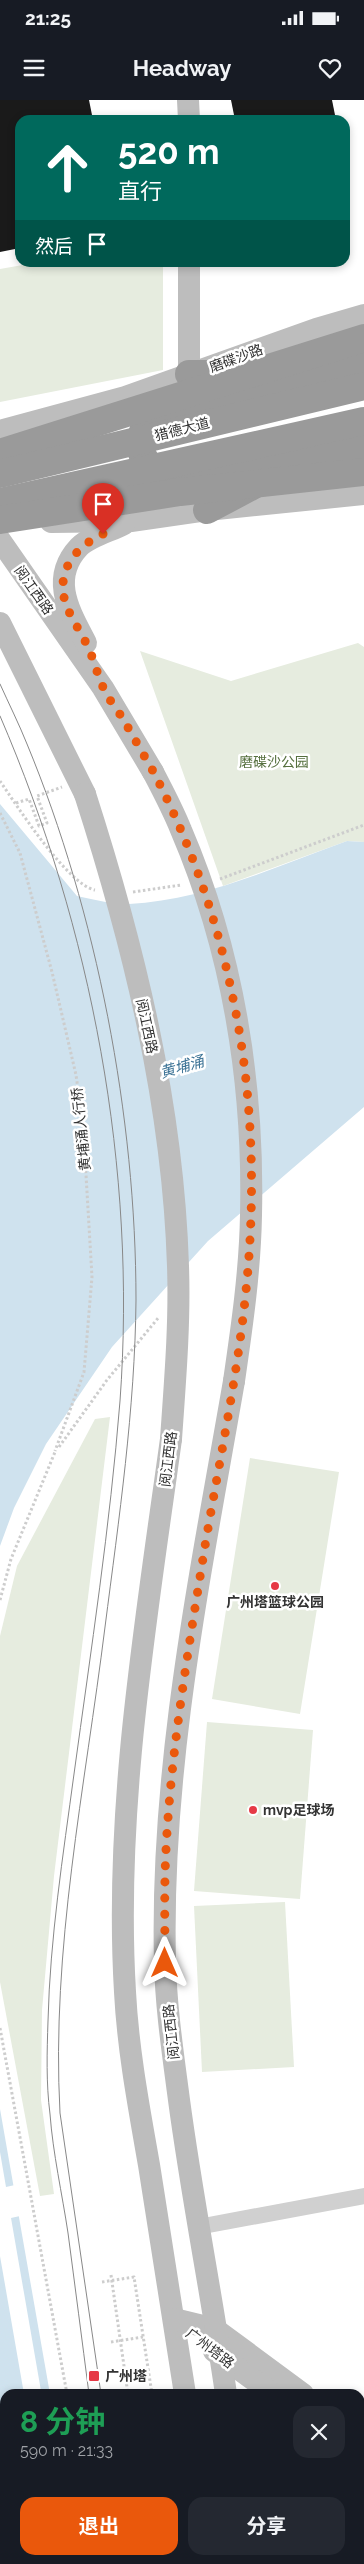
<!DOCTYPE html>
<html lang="zh">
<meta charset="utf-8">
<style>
:root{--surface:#171b24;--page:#242831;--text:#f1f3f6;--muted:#9ea1a6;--accent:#ea580c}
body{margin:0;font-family:Raleway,"Noto Sans SC",sans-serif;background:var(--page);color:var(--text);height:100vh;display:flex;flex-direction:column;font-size:19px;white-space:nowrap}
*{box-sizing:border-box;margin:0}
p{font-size:16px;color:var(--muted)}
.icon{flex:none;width:28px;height:28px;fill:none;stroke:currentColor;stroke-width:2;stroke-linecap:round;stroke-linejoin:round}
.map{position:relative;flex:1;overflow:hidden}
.drawer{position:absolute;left:0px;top:2289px;width:365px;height:176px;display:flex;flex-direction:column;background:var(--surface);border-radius:15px 15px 0 0;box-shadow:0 2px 8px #0003}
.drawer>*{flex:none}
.guide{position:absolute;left:15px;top:15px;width:335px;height:152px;border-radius:15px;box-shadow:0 2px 8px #0003;background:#00695c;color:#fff;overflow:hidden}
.pin{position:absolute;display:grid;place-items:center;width:42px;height:42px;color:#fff;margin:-51px -21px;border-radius:50% 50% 50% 0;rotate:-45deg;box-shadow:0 0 5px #0007}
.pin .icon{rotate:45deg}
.me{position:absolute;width:55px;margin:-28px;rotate:0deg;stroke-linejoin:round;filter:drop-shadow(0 0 4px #0008)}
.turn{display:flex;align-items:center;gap:18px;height:105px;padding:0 20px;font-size:22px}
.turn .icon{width:65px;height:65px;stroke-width:2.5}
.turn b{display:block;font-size:35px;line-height:42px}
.then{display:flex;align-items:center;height:48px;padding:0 20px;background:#0003;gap:10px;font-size:19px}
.round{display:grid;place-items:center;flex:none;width:52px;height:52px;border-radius:15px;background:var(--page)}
.overview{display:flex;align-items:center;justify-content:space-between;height:85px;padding:0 20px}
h1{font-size:30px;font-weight:700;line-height:38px;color:#1e9e55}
.cta{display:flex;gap:10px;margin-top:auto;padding:10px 20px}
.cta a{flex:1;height:58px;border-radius:15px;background:var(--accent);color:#fff;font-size:20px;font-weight:700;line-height:58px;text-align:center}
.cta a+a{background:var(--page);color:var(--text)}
.status{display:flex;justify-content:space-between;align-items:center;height:35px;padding:0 25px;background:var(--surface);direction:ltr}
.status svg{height:14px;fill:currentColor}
header{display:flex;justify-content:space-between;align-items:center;height:65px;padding:0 20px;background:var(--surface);font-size:22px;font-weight:700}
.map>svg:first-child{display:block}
.green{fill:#e6ecdf}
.water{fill:#cfe2ee}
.pier{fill:#fff}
.building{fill:#1a1a1a}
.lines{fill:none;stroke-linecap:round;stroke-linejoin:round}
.path{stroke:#cdcdcd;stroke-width:3;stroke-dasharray:2.5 2.5;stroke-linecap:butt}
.street{stroke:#d0d0d0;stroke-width:16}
.secondary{stroke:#bdbdbd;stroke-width:22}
.highway{stroke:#9a9a9a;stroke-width:28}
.tram{stroke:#888;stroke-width:1}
.secondary-bridge{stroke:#bdbdbd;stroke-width:22}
.highway-bridge{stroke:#9a9a9a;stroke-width:28}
.route{stroke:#ea580c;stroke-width:9;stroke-dasharray:0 16.2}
.poi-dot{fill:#e63946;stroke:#fff;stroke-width:2}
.labels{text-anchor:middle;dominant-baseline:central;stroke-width:5;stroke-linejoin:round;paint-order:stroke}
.street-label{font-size:14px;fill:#333;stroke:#fff}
.park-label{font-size:14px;fill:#56703f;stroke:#fff}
.poi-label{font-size:14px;font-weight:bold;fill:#333;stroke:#fff;text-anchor:start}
.water-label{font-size:15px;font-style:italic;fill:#3f7597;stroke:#fff}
</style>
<div class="status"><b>21:25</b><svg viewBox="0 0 49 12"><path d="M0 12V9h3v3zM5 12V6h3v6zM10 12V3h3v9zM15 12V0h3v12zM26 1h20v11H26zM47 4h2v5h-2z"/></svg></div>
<header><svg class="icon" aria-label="menu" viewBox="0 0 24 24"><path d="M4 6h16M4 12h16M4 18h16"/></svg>Headway<svg class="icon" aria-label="heart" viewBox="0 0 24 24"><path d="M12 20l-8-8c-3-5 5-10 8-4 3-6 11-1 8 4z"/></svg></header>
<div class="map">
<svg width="364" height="2464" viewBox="0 0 364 2464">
<rect width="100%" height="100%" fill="#fff"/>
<g class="green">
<path d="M34 163H163V270L0 302V169Z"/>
<path d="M358 543 364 547V742L347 741 223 786 140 551 231 581Z"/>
<path d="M110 1317 54 1776 42 1910 41 2000 54 2094 40 2096 0 1882V1536L17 1466 95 1319Z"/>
<path d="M250 1358 339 1372 300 1614 212 1599Z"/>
<path d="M207 1622 313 1630 300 1799 194 1791Z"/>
<path d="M285 1802 294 1967 202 1972 194 1806Z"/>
<path d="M360 2409 364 2412 363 2464H267V2460H360Z"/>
</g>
<g class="water">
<path d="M0 704 77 796C93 799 112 805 129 804 205 800 277 766 347 741L364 742V1007L208 1141 112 1247 46 1344 14 1408 0 1446Z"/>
<path d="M0 2009 50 2294H5V2460H79L80 2464H0Z"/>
</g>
<path class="pier" d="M0 2052 6 2087 15 2085 20 2116 11 2118 41 2291 50 2290V2294H24L0 2156Z"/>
<g class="building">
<path d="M0 0H89L93 20H20V148L0 152Z"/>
<path d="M231 0H332L336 20H235Z"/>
</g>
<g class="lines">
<g class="path">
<path d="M0 681C17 706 68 785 95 790"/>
<path d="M16 703 29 699 39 726 47 723 37 696 62 687"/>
<path d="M0 713 20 753 52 872 76 975 83 1024 92 1177 84 1272 55 1351"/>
<path d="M220 779 364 725"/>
<path d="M133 792 181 785"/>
<path d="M59 1347 107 1280 159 1217"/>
<path d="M0 1500 11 1459 55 1352"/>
<path d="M0 1928 67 2294"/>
<path d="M111 2175 128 2294"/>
<path d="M102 2182 134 2177 152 2294"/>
<path d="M111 2242 143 2237"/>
<path d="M98 2460V2464"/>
</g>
<path class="street" d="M198 2127 364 2096"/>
<g class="secondary">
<path d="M188 0 189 20"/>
<path d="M189 162V274"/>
<path d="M0 331 125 297 316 229 364 215"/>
<path d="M51 422 131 421 207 410 364 394"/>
<path d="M0 440 103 588 153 672"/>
<path d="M0 523 85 694"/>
<path d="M86 543C70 512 49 479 79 447 90 436 111 431 124 424"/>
<path d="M171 1339C146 1522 114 1707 125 1892 128 1950 139 2008 149 2065 161 2141 173 2217 185 2294"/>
<path d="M174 2219 215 2229 303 2294"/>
<path d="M214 2251 273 2294"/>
<path d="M226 2294C212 2196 192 2098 179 2000 173 1954 166 1908 165 1862 160 1666 201 1472 234 1281"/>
<path d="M360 2337 364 2340"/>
<path d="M360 2357 364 2360"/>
<path d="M211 2460 212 2464"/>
<path d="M252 2460V2464"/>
</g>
<g class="highway">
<path d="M364 261 169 314C163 317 153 320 148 325 130 343 147 371 165 379L364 348"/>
<path d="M189 274H240"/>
<path d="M207 410 256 384"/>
</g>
<g class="tram">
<path d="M0 584C9 604 19 624 27 644 97 813 136 1017 136 1200 135 1309 119 1418 105 1527 85 1688 51 1849 60 2013L101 2294"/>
<path d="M0 616C92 829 137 1069 120 1301 110 1426 91 1550 74 1674 63 1756 50 1838 48 1921 47 1952 46 1983 50 2014 53 2054 62 2093 68 2133 75 2186 82 2240 89 2294"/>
</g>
<g class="secondary-bridge">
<path d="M153 672C163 691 173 710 181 730 233 851 254 984 251 1115 250 1171 242 1226 234 1281"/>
<path d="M85 694C134 846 173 1005 178 1166 180 1223 175 1282 171 1339"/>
</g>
<g class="highway-bridge">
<path d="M0 353 364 238"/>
<path d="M0 374 364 286"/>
<path d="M0 402 364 321"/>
<path d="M0 420 180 392 364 372"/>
</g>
</g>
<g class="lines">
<path class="route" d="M103 434C81 444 61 463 63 491 65 511 79 528 87 545 94 559 97 574 103 587 108 599 117 609 123 619 133 636 143 654 153 671 189 740 215 813 231 889 252 983 256 1084 247 1180 239 1269 220 1357 205 1446 189 1546 171 1649 166 1750 164 1788 165 1825 165 1863"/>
</g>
<g class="poi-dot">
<circle cx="275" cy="1486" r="5"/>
<circle cx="253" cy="1710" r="5"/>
<rect x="88" y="2270" width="12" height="12" rx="2.5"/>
</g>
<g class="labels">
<g class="street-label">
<text transform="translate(236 258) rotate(-20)">磨碟沙路</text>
<text transform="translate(182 329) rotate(-14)">猎德大道</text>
<text transform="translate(34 490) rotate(55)">阅江西路</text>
<text transform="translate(147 926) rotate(78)">阅江西路</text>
<text transform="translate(81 1029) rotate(-96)">黄埔涌人行桥</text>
<text transform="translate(168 1359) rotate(-83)">阅江西路</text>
<text transform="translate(171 1932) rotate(-96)">阅江西路</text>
<text transform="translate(210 2248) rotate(37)">广州塔路</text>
</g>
<g class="park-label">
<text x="274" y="662">磨碟沙公园</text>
</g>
<g class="poi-label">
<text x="275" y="1502" text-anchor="middle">广州塔篮球公园</text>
<text x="263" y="1710">mvp足球场</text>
<text x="105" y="2276">广州塔</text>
</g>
<g class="water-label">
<text transform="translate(182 967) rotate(-16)">黄埔涌</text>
</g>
</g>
</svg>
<div class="pin" style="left:103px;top:434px;background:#d93025"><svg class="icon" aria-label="arrive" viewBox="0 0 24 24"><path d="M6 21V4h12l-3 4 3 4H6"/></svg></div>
<svg class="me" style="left:165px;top:1863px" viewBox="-20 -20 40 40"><path d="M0-17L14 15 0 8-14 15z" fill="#ea580c" stroke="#fff" stroke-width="4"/></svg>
<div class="guide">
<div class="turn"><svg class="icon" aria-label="ahead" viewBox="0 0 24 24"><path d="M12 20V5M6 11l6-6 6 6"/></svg><div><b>520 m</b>直行</div></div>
<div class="then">然后<svg class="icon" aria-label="arrive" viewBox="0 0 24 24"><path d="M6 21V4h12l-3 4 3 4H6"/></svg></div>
</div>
<section class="drawer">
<div class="overview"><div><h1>8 分钟</h1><p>590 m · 21:33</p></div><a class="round"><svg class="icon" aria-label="close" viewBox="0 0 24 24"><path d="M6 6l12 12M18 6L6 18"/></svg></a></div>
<div class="cta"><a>退出</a><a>分享</a></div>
</section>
</div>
